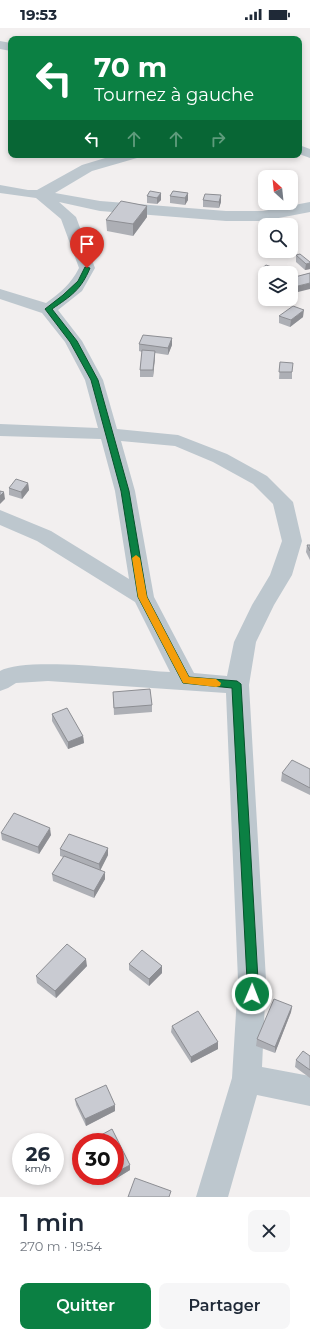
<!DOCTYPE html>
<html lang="fr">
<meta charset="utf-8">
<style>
:root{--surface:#fff;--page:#f6f6f7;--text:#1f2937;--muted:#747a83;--accent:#0b8043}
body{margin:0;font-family:Montserrat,sans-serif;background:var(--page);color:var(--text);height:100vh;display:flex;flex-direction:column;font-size:15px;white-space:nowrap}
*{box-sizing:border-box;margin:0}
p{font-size:13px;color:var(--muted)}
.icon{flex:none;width:22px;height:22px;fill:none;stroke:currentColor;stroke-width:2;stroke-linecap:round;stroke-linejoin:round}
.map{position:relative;height:1169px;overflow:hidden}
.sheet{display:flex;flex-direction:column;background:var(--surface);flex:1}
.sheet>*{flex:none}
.top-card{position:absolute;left:8px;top:8px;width:294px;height:122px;border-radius:8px;box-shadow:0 2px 6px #0003;background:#0b8043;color:#fff;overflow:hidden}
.needle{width:26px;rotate:333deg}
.buttons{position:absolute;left:258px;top:142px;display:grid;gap:8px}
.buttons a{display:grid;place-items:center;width:40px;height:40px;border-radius:8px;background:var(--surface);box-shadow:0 2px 6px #0003;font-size:20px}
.speed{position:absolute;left:12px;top:1105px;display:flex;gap:8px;font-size:20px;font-weight:700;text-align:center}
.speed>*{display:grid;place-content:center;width:52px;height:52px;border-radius:50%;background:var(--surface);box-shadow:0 2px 6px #0003;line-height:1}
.speed small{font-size:10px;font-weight:400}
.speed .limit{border:6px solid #d22;background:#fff;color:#111}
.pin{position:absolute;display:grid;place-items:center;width:34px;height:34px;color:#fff;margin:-41px -17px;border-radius:50% 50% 50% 0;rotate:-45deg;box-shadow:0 0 4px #0007}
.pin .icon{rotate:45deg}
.me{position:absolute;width:44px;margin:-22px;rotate:1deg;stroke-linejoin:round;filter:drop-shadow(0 0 3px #0008)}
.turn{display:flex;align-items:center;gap:14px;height:84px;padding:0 20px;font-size:18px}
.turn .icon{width:52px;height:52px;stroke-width:2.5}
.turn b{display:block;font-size:28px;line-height:34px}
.lanes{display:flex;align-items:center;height:38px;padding:0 20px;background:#0003;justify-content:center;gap:20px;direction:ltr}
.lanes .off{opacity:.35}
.round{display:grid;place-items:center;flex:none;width:42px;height:42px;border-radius:8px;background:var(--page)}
.head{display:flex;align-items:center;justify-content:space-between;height:68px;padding:0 20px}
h1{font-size:24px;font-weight:600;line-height:30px}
.primary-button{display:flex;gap:8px;margin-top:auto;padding:8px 20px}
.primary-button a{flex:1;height:46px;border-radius:8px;background:var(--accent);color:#fff;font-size:16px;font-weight:600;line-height:46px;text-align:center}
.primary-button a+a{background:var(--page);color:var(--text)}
.status{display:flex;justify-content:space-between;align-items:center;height:28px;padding:0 20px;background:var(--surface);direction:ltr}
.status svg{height:11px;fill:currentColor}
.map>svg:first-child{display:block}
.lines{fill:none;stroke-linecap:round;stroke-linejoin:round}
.minor{fill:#bdc7ce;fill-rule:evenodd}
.wall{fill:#adafb5}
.shaded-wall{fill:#8d8e93}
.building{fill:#c9cbd2;stroke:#8d8e93}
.route{fill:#0b8043;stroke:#07532c}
.slow{fill:#f59e0b}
</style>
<div class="status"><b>19:53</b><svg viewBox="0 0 49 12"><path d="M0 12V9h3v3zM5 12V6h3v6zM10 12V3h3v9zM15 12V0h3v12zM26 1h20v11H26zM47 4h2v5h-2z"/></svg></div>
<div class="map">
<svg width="310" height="1169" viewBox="0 0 310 1169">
<rect width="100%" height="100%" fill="#f2efef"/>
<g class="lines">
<g class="minor">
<path d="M0 13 11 15V23L0 21Z"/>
<path d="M299 117 310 121V130L299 126Z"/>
<path d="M115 127H139L137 130 92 143 55 165 100 173 226 183H263L310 174V184L263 193H226L100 183 59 174 76 189 95 240 82 263 58 282 82 313 103 352 117 401 178 407 227 426 267 448 293 474 302 513 292 547 274 577 256 614 249 657 266 952 262 1039 310 1048V1078L257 1067 228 1169H196L232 1050 238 952 226 665 48 653 16 655 8 660 0 663V643C24 628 137 642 170 644L135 574 37 513 0 497V482L51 503 129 551 115 463 101 411 0 408V396L98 400 85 352 65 314 42 285 0 271V261L46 275C60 265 71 256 79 240L61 191 36 170 0 165V157L28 162H37L82 137ZM121 413 175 418 213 434 253 456 273 476 282 513 270 547 252 577 234 614 227 648 194 645 154 569 135 463Z"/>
</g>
</g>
<g class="wall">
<path d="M60 127H75L74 128Z"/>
<path d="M173 163 188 165V172L185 177 170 175V168Z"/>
<path d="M161 165V172L157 176 147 175V168Z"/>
<path d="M221 167V174L219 180 203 179V172Z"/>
<path d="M147 189 133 208 107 203 106 192Z"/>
<path d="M300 226 310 241 305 242 296 234V227Z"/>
<path d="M261 241 279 245H265V249L261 248Z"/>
<path d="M310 245 294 265 291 262V250Z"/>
<path d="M279 288 303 289 290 299 279 295Z"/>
<path d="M172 310V317L168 327 155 325 153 349H140V342L142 324 139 323V316Z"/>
<path d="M280 334 292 344V351H279Z"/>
<path d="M28 455 29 462 22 471 9 467V460Z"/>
<path d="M307 517H310V532L306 524Z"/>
<path d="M113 664 152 677V684L114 687Z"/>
<path d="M52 686 83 708 84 715 68 721 52 693Z"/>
<path d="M310 741V767L281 753 282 745Z"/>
<path d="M1 805 51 807 39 826 2 812Z"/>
<path d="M108 820V827L100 842 105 851 94 870 53 853 52 846 63 829 60 828V821Z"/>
<path d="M129 936 162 938V945L149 958 129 942Z"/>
<path d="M87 938 56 970 37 955 36 948Z"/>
<path d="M292 978 291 984 275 1025 256 1018 257 1011Z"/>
<path d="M172 998 218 1014V1021L191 1035 171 1004Z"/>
<path d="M310 1028V1050L295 1039 296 1032Z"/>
<path d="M75 1071 115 1083 86 1098 76 1077Z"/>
<path d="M112 1101 130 1137V1142L112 1153 109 1148H115V1114H94V1111Z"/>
</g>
<g class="shaded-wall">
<path d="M161 165V172L157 176V170Z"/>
<path d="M188 165V172L185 177V170Z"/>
<path d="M221 167V174L219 180V174Z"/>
<path d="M147 178V189L133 208V196Z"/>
<path d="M310 235V241L305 242 306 236Z"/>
<path d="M310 255V261L294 265V259Z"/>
<path d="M304 282 303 289 290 299 291 292Z"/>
<path d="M172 310V317L168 327V320Z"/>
<path d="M155 323V330L153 349V342Z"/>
<path d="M28 455 29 462 22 471 21 464Z"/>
<path d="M4 464 5 471 0 476V468Z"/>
<path d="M83 708 84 715 68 721V714Z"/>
<path d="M50 800 51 807 39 826 38 819Z"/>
<path d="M108 820V827L100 843 99 836Z"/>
<path d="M105 844V851L94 870V863Z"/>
<path d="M86 931 87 938 56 970 55 963Z"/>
<path d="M162 938V945L149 958V951Z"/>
<path d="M292 978 291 984 275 1025V1019Z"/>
<path d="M218 1014V1021L191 1035V1029Z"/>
<path d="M115 1077V1083L86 1098 85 1091Z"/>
<path d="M130 1137V1142L112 1153 111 1148H115V1145Z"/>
</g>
<g class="building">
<path d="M150 163 161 165 157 170 147 168Z"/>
<path d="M173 163 188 165 185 170 170 168Z"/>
<path d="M205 166 221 167 219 174 203 172Z"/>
<path d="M121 173 147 178 133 196 106 192Z"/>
<path d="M300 226 310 234V235L306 236 296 227Z"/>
<path d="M266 237 280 242 276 245H272L261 241Z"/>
<path d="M310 245V255L294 259 291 255V250Z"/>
<path d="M293 278 304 282 291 292 279 288Z"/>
<path d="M143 307 172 310 168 320 139 316Z"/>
<path d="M142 322 155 323 153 342H140Z"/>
<path d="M280 334 293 335 292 344H279Z"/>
<path d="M16 451 28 455 21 464 9 460Z"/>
<path d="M0 463 4 464 0 468Z"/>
<path d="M307 517H310V523Z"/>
<path d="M150 661 152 677 114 680 113 664Z"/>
<path d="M67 680 83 708 68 714 52 686Z"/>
<path d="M292 732 310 741V760L282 745Z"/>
<path d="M14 785 50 800 38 819 1 805Z"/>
<path d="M69 806 108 820 99 836 60 821Z"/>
<path d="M64 828 105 844 94 863 52 846Z"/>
<path d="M67 916 86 931 55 963 36 948Z"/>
<path d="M142 922 162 938 149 951 129 936Z"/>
<path d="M274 971 292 978 275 1019 257 1011Z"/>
<path d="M198 983 218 1014 191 1029 172 998Z"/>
<path d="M303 1023 310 1028V1042L296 1032Z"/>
<path d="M106 1057 115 1077 85 1091 75 1071Z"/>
<path d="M112 1101 130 1137 115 1145V1114H95L94 1111Z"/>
<path d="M135 1150 171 1163 169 1169H128Z"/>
</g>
<path class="route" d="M85 239 90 240C81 262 71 268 52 281L77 313 98 352 129 463 147 569 189 649 237 653 241 656 258 952V966L256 970 252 972 248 970 246 966 247 952 232 660 183 655 138 569 121 463 91 352 70 314 45 281 63 267 78 253Z"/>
<path class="slow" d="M136 527 140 530 147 569 189 649 216 651 221 655 220 658 216 659 183 655 138 569 132 530Z"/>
</svg>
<div class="buttons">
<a><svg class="needle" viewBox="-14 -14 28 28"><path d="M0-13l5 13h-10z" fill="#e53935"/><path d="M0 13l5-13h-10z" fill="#747a83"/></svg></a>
<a><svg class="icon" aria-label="search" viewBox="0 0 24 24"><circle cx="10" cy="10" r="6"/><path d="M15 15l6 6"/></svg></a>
<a><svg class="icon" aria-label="layers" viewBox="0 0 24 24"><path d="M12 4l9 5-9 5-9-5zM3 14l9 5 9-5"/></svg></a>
</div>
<div class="speed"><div>26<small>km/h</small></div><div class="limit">30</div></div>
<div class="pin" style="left:87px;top:240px;background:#d93025"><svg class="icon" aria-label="arrive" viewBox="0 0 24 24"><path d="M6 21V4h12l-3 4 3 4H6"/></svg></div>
<svg class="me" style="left:252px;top:966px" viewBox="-20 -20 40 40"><circle r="17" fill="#0b8043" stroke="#fff" stroke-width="3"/><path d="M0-11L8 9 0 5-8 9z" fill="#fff"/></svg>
<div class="top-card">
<div class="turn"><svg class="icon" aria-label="left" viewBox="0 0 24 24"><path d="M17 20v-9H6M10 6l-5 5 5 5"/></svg><div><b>70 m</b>Tournez à gauche</div></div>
<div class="lanes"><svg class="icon" aria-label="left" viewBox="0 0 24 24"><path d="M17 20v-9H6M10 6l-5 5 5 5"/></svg><svg class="icon off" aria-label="ahead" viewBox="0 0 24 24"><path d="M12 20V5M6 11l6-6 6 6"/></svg><svg class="icon off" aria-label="ahead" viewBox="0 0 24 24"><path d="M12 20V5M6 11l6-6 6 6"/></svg><svg class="icon off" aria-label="right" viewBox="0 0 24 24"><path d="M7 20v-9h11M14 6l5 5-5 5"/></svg></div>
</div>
</div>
<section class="sheet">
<div class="head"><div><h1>1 min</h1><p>270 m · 19:54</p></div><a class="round"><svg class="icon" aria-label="close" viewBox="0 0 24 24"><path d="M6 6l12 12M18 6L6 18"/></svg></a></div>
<div class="primary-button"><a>Quitter</a><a>Partager</a></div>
</section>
